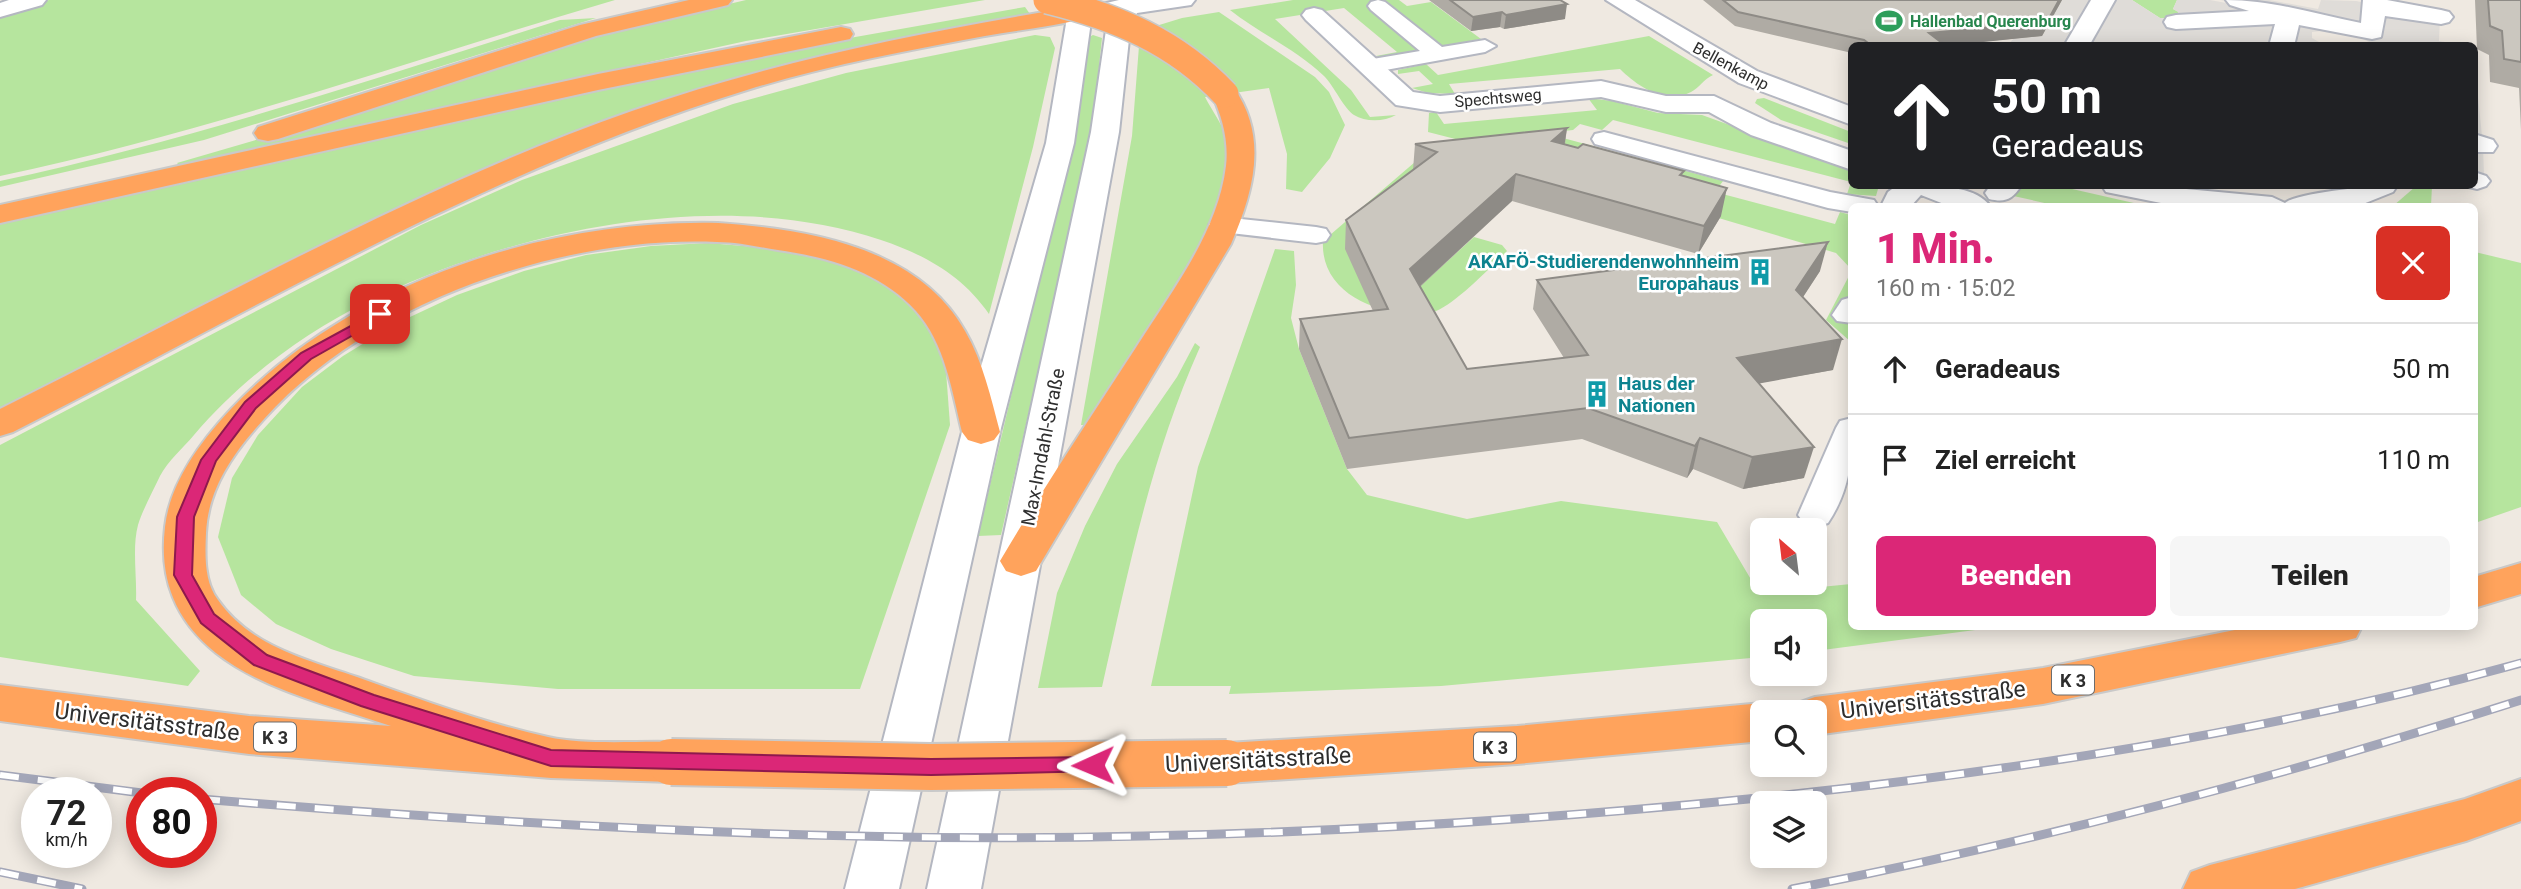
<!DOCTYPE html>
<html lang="de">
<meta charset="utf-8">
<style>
:root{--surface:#fff;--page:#f6f6f6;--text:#222;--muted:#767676;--line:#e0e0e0;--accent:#db2777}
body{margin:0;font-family:Roboto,sans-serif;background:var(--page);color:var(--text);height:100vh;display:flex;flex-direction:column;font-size:26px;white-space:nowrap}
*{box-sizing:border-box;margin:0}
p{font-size:23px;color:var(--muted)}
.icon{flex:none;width:38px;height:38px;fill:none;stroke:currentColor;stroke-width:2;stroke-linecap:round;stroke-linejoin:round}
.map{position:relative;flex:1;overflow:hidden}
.sheet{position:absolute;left:1848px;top:203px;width:630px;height:427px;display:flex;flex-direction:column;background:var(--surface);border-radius:10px;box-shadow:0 4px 18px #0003}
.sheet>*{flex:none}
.banner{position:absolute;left:1848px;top:42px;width:630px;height:147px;border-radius:10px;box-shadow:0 4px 18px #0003;background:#202124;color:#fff;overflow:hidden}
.needle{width:46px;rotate:332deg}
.buttons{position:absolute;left:1750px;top:518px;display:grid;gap:14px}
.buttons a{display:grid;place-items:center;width:77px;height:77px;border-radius:10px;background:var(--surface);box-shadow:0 4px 18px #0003;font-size:35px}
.speed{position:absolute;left:21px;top:777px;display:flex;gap:14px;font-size:35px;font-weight:700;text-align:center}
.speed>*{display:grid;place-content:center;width:91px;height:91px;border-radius:50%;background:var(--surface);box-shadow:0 4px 18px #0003;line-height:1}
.speed small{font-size:18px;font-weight:400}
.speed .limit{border:10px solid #d22;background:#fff;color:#111}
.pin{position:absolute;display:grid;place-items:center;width:60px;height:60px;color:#fff;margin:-30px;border-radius:14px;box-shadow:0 4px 10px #0006}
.me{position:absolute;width:77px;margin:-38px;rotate:269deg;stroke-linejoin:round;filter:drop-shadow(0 0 5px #0008)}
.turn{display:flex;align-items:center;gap:24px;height:147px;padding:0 28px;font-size:32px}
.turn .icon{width:91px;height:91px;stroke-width:2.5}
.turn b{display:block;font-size:49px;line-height:60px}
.round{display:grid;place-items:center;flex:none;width:74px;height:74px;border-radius:10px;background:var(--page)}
.head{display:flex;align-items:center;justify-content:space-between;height:119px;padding:0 28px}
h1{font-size:42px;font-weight:800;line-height:52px;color:var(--accent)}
.cta{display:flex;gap:14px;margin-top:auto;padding:14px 28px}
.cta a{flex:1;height:80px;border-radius:10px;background:var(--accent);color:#fff;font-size:28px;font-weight:800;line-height:80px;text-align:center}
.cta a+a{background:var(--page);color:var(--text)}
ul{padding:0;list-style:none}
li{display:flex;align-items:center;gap:21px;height:91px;padding:0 28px;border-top:2px solid var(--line)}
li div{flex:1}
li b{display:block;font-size:26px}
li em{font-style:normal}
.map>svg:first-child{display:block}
.green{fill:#b6e59e}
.plaza{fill:#dfdcd8}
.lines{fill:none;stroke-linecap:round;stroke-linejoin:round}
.lane-casing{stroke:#b4b7c1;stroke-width:4}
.street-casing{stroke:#b4b7c1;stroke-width:4}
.secondary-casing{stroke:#b4b7c1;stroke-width:4}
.highway-casing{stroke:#c9c9c9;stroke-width:4}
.lane{fill:#fff;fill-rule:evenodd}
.street{fill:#fff;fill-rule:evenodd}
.secondary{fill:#fff;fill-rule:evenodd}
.highway{fill:#ffa35c;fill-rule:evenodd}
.rail-casing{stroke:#a3a6b8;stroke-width:9}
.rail{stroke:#fff;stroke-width:6;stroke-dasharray:19;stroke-linecap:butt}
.highway-bridge-far1-casing{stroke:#c9c9c9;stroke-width:30;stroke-linecap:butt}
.highway-bridge-casing{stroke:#c9c9c9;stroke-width:50;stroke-linecap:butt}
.highway-bridge-far1{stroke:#ffa35c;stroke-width:27}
.highway-bridge{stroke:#ffa35c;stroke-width:46}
.wall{fill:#afaba4}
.shaded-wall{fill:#8e8b86}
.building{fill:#cbc7bf;stroke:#8e8b86;stroke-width:2}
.route{fill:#db2777;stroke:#8e194d;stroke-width:2}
.labels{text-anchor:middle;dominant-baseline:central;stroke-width:5;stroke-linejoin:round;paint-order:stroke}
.far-leisure-label{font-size:16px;font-weight:bold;fill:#27864d;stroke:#fff;text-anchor:start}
.far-street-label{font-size:16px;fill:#2e2e2e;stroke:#fff}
.shield{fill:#fff;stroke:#6d6d6d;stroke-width:2}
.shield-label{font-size:18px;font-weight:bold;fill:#2e2e2e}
.culture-label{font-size:19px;font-weight:bold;fill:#0d838f;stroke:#fff;text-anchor:end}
.street-label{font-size:19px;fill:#2e2e2e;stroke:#fff}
.near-street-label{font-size:23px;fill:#2e2e2e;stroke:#fff}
</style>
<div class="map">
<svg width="2521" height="889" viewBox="0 0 2521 889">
<rect width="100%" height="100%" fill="#efe9e1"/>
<g class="green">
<path d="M49 0H615C410 60 210 132 0 176V15Z"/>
<path d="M746 0H985L746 41 179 165 177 163 318 122 550 46Z"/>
<path d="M1293 0H1399L1407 6 1431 2 1481 39 1380 57 1376 56 1397 52 1344 8 1275 19 1351 90 1370 117 1396 115C1384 122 1365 122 1354 115 1344 109 1334 86 1324 76 1297 50 1259 33 1230 10Z"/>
<path d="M2132 0H2177L2173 9 2179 12 2177 18H2160Z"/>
<path d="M1025 7 1030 14C925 31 823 54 722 83L0 413V221L731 59Z"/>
<path d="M1219 12 1315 77 1329 92 1345 125 1330 158 1302 192 1286 189 1287 154 1269 88 1205 97C1212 111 1230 135 1230 150 1229 233 1135 355 1091 425H1081L1132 136 1139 46 1156 26 1182 18Z"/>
<path d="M596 18 204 140 0 187V181C190 140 375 79 560 20Z"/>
<path d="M1035 35 1050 37 1055 48 1033 147 989 314C962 275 925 255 881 240 721 186 515 229 367 302 302 334 241 380 194 435 183 448 168 461 160 476 153 491 143 509 138 525 132 547 137 577 136 600L200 671 188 686 0 657V445L421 225 522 180 733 104 846 73Z"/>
<path d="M1093 35 1102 38 1092 133 1001 535 978 536 1071 142 1083 87 1087 38Z"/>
<path d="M1649 36 1713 75C1704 79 1699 88 1691 92 1665 105 1637 86 1620 69L1449 84 1455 94 1428 93 1412 88 1433 84 1419 71 1398 74V70L1426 64 1438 75Z"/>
<path d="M1588 98 1612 101 1658 113 1702 115 1851 169 1852 186H1877L1878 189 1876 196 1847 194 1851 182 1613 120 1602 130 1580 124 1573 130 1467 142 1428 132 1429 113 1436 112 1444 124 1597 110Z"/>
<path d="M1764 98 1851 132V144L1781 120 1755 103 1757 99Z"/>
<path d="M1563 138 1723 181 1715 192 1835 224 1840 212 1851 215V269L1836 253 1520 159 1362 286 1430 277 1474 237 1502 245 1507 251C1491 267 1455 304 1436 311 1430 314 1420 312 1414 312 1372 314 1320 290 1323 241L1415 162Z"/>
<path d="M2017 186H2059L2147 206H2058L2009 195Z"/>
<path d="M2432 186 2431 206H2393L2415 187Z"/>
<path d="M708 243 792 250 846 265 891 285 915 304 931 326 946 371 950 425 860 689H558L414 676 331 649 276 624 241 595 218 537 232 478 258 435 302 387 343 356 395 324 457 295 524 271 586 255 651 246Z"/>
<path d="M1275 249 1294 251 1296 285 1291 318 1299 349 1347 469 1367 495 1467 519 1561 501 1717 522 1759 593 1851 584 1852 626 1998 627 1815 651V621H1762V657L1441 686 1229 694 1231 686H1151L1198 467Z"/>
<path d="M2475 252 2521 263V507L2475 523Z"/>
<path d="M1851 272V342L1826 320Z"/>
<path d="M1195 343 1200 347C1151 456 1128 572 1102 687L1038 688 1057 593 1085 526 1117 464 1177 377Z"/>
</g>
<g class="plaza">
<path d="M2062 0H2132L2160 18 2169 19 2177 18 2178 12 2173 9 2177 0H2210L2237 5 2247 11 2259 10 2221 0H2269L2318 9 2321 0 2356 1 2440 18 2439 41 2464 45H2369V42L2353 34 2330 30 2312 32V38L2326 46 2008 45 2013 39 2042 36Z"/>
<path d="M2474 57 2483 146 2484 174 2475 172Z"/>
</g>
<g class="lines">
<defs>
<g id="lane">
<path d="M1378 0 1385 2 1442 47 1485 40 1496 46 1485 52 1369 73 1361 71 1358 66 1361 61 1420 51 1371 10 1368 6 1371 2Z"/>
<path d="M1604 132 1830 192 1874 200 1878 206H1852V212L1828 208 1595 144 1592 139 1595 134Z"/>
<path d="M2474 172 2486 176 2490 181 2486 186 2477 189 2465 186H2474Z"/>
<path d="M1222 217 1316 227 1326 229 1330 235 1326 241 1316 243 1213 231 1209 225 1213 219Z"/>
<path d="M1852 297V323L1837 321 1832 315 1842 300Z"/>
<path d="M1852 418C1852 458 1851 488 1828 523L1816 527 1804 523 1798 515 1836 428 1840 421Z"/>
</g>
<g id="street">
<path d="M9 0H46L42 5 0 17V3Z"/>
<path d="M1606 0H1635L1757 71 1852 107V125L1739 83Z"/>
<path d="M2091 0H2115L2089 46H2064Z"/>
<path d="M2226 0C2272 0 2316 14 2361 23L2363 0H2387L2441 10 2449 12 2453 17 2449 22 2441 24 2385 16 2381 37 2372 39 2299 25 2294 46H2269L2275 24 2176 29 2167 27 2164 22 2167 17 2176 15 2249 11 2230 5Z"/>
<path d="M1314 8 1322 10 1413 92 1440 96 1601 81 1666 96H1714L1771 123 1852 151V170L1751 135 1709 112H1666L1601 97 1440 112 1396 105 1306 20 1302 15 1306 10Z"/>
<path d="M2474 134 2493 140 2497 146 2493 152H2474Z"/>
<path d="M1896 186C1923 186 1973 182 1990 206H1949L1921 195 1911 206H1881L1888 192Z"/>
<path d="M1990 186H2021C2012 199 2006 203 1989 199L1985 193Z"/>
<path d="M2102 186H2154L2272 197 2285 203C2295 193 2380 184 2397 186L2393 192 2358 206H2176L2106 192Z"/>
</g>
<g id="secondary">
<path d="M1070 0H1094L1074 143 1000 432 899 889H845L962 432 1046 143Z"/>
<path d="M1119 0H1195L1191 5 1137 13 1130 30 1119 132 981 889H927L1091 132 1106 30 1112 16 1098 15 1094 10 1098 5Z"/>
</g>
<g id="highway">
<path d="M689 0H732L728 5 596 36 278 139 268 141 258 139 254 133 258 127 580 25Z"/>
<path d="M1080 6 1088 8 1092 13 1088 18C1055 26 1019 30 985 36 905 51 824 66 747 90 488 170 253 310 13 432L0 436V409C208 306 412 188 632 111 778 60 928 31 1080 6Z"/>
<path d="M841 27 850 29 853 34 850 39 598 90 0 223V205L598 74Z"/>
<path d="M1225 86 1234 88C1269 138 1253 193 1231 244L1036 571 1021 576 1006 571 1000 561C1043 488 1091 417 1137 346 1172 291 1218 232 1226 166 1229 141 1222 117 1212 94L1216 88Z"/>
<path d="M718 223C807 229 918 247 965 331 983 362 991 398 1000 432L994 440 981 444 968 440 962 432C952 391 945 343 916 311 881 272 828 257 778 250 758 247 738 242 717 242 562 235 369 302 264 419 234 452 208 488 206 533 205 555 204 582 218 600 250 646 307 660 357 677 419 699 484 723 548 737 582 745 635 741 671 742L688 748 696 762 688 776 671 782 551 778 249 754 0 721V685L249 716 391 726C335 707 263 690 216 653 175 620 159 579 165 527 170 482 201 441 231 409 351 282 545 219 718 223Z"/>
<path d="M2521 563V594L2474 608V577Z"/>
<path d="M2255 626H2362L2356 638 2340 642 2043 704 1815 735V712H1793L1798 703 1815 697 2043 668Z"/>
<path d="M1762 703 1781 712H1762V741L1517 764 1227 783 1210 777 1202 763 1210 749 1227 743 1517 726Z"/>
<path d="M2521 779V821L2466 841 2295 889H2183L2191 872 2210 865 2465 799Z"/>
</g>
</defs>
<use href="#lane" class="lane-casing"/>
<use href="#street" class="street-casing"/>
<use href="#secondary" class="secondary-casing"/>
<use href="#highway" class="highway-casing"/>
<use href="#lane" class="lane"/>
<use href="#street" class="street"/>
<use href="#secondary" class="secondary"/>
<use href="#highway" class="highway"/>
<defs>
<g id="rail">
<path d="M0 775 142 793"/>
<path d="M201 799C404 816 607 829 810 835 1123 844 1437 830 1748 799 2009 772 2267 733 2521 663"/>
<path d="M0 872 82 889"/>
<path d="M1792 889C2039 841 2281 777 2521 700"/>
</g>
</defs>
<use href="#rail" class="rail-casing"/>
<use href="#rail" class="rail"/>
<defs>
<path id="highway-bridge-far1" d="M1047 0C1116 17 1175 41 1225 94"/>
<path id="highway-bridge" d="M671 762 931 767 1227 763"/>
</defs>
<use href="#highway-bridge-far1" class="highway-bridge-far1-casing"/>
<use href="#highway-bridge" class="highway-bridge-casing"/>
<use href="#highway-bridge-far1" class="highway-bridge-far1"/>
<use href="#highway-bridge" class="highway-bridge"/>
</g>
<g class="wall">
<path d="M1429 0H1560L1565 19 1504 29 1500 27 1471 31Z"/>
<path d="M1703 0H2062L2042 36 1946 45 1852 46V53L1735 26Z"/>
<path d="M2475 0H2521V130L2519 88 2490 82 2489 55 2477 49Z"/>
<path d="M1567 128 1565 144 1683 175 1721 216 1698 254 1512 201 1420 287 1467 369 1564 358 1533 309 1537 280 1820 271 1803 297 1833 370 1758 383 1804 478 1743 489 1693 469 1687 478 1582 439 1347 469 1299 349 1300 319 1373 311 1345 249 1346 220 1413 170 1415 144Z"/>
</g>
<g class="shaded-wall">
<path d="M2059 0H2062L2042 36 1945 46 1929 33Z"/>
<path d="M1567 4 1565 19 1504 29 1506 15Z"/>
<path d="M1502 12 1500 27 1471 31 1473 17Z"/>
<path d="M1567 128 1563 154 1552 141Z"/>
<path d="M1516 174 1512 201 1407 298 1410 269Z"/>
<path d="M1727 188 1721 216 1698 254 1704 226Z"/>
<path d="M1828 242 1820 271 1788 320 1796 290Z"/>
<path d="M1842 339 1833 370 1729 389 1737 358Z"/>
<path d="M1700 438 1693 469 1687 478 1695 446Z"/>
<path d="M1814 447 1804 478 1743 489 1752 457Z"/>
</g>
<g class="building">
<path d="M1450 0H1560L1567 4 1506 15 1502 12 1473 17Z"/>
<path d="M1723 0H2059L2047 22 1929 33 1946 46H1872L1864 40 1738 12Z"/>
<path d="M2488 0H2521V62L2504 59 2502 31 2490 26Z"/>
<path d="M1567 128 1552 141 1578 148 1583 144 1684 171 1680 175 1727 188 1704 226 1516 174 1410 269 1467 369 1588 355 1537 280 1828 242 1796 290 1842 339 1737 358 1814 447 1752 457 1700 438 1695 446 1588 408 1349 438 1300 319 1388 309 1346 220 1437 152 1415 144Z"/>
</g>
<path class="route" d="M380 310 387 314 385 317 311 359 256 408 216 461 194 517 192 575 214 614 267 655 374 695 551 750 931 759 1093 757 1100 759 1103 765 1100 771 931 775 551 766 361 706 254 665 201 623 174 575 177 517 201 460 245 402 301 353Z"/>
<defs>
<symbol id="stadium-bare" viewBox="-9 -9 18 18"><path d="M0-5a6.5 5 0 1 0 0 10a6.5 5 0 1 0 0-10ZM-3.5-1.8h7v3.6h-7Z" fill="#2e9e5b" stroke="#fff" stroke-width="2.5" paint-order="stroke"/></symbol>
<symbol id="building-bare" viewBox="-9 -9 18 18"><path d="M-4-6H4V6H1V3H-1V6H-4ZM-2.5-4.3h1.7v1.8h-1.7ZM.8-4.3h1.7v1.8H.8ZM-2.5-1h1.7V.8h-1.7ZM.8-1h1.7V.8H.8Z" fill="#0f9aa8" stroke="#fff" stroke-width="2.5" paint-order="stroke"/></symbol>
</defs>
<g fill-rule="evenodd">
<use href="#stadium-bare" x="1870" y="2" width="38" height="38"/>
<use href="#building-bare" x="1741" y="253" width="38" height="38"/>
<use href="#building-bare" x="1578" y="375" width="38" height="38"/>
</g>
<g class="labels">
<g class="far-leisure-label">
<text x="1910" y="21">Hallenbad Querenburg</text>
</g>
<g class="far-street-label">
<text transform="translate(1731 66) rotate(28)">Bellenkamp</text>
<text transform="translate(1498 98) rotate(-5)">Spechtsweg</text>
</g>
<g class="shield">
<rect x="2052" y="665.5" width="42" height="29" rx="5"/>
<rect x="254" y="722.5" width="42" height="29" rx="5"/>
<rect x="1474" y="732.5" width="42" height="29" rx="5"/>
</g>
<g class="shield-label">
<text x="2073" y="680">K 3</text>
<text x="275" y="737">K 3</text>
<text x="1495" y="747">K 3</text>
</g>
<g class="culture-label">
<text x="1739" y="261">AKAFÖ-Studierendenwohnheim<tspan x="1739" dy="22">Europahaus</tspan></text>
<text x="1618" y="383" text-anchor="start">Haus der<tspan x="1618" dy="22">Nationen</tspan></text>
</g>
<g class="street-label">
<text transform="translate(1043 447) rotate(-79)">Max-Imdahl-Straße</text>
</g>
<g class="near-street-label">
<text transform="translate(1933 700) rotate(-7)">Universitätsstraße</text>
<text transform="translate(147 722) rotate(7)">Universitätsstraße</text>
<text transform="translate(1258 760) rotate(-3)">Universitätsstraße</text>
</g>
</g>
</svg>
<div class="buttons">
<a><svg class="needle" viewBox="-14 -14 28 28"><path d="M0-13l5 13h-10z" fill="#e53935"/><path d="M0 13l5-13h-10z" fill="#767676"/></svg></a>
<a><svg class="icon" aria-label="sound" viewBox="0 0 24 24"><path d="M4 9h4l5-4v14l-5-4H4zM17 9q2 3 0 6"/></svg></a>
<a><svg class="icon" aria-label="search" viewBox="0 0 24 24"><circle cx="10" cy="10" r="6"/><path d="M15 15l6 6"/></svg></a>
<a><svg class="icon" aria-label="layers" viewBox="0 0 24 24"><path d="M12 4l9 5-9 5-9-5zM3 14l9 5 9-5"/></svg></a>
</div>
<div class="speed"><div>72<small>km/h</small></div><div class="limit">80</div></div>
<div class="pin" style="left:380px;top:314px;background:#d93025"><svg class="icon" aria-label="arrive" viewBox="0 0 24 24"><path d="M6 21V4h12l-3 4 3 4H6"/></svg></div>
<svg class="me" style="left:1093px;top:765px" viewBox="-20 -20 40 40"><path d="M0-17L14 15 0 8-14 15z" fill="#db2777" stroke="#fff" stroke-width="4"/></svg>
<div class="banner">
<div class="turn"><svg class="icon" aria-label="ahead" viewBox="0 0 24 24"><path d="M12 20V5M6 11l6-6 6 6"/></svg><div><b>50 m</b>Geradeaus</div></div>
</div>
<section class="sheet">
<div class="head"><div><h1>1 Min.</h1><p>160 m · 15:02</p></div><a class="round" style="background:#d93025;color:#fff"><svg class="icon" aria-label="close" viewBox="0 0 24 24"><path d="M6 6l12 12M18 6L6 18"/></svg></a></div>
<ul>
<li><svg class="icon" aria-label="ahead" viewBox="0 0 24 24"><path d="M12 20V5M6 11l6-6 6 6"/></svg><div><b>Geradeaus</b></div><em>50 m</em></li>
<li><svg class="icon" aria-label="arrive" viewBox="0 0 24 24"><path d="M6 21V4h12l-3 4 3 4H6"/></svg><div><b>Ziel erreicht</b></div><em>110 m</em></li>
</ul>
<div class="cta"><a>Beenden</a><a>Teilen</a></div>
</section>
</div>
